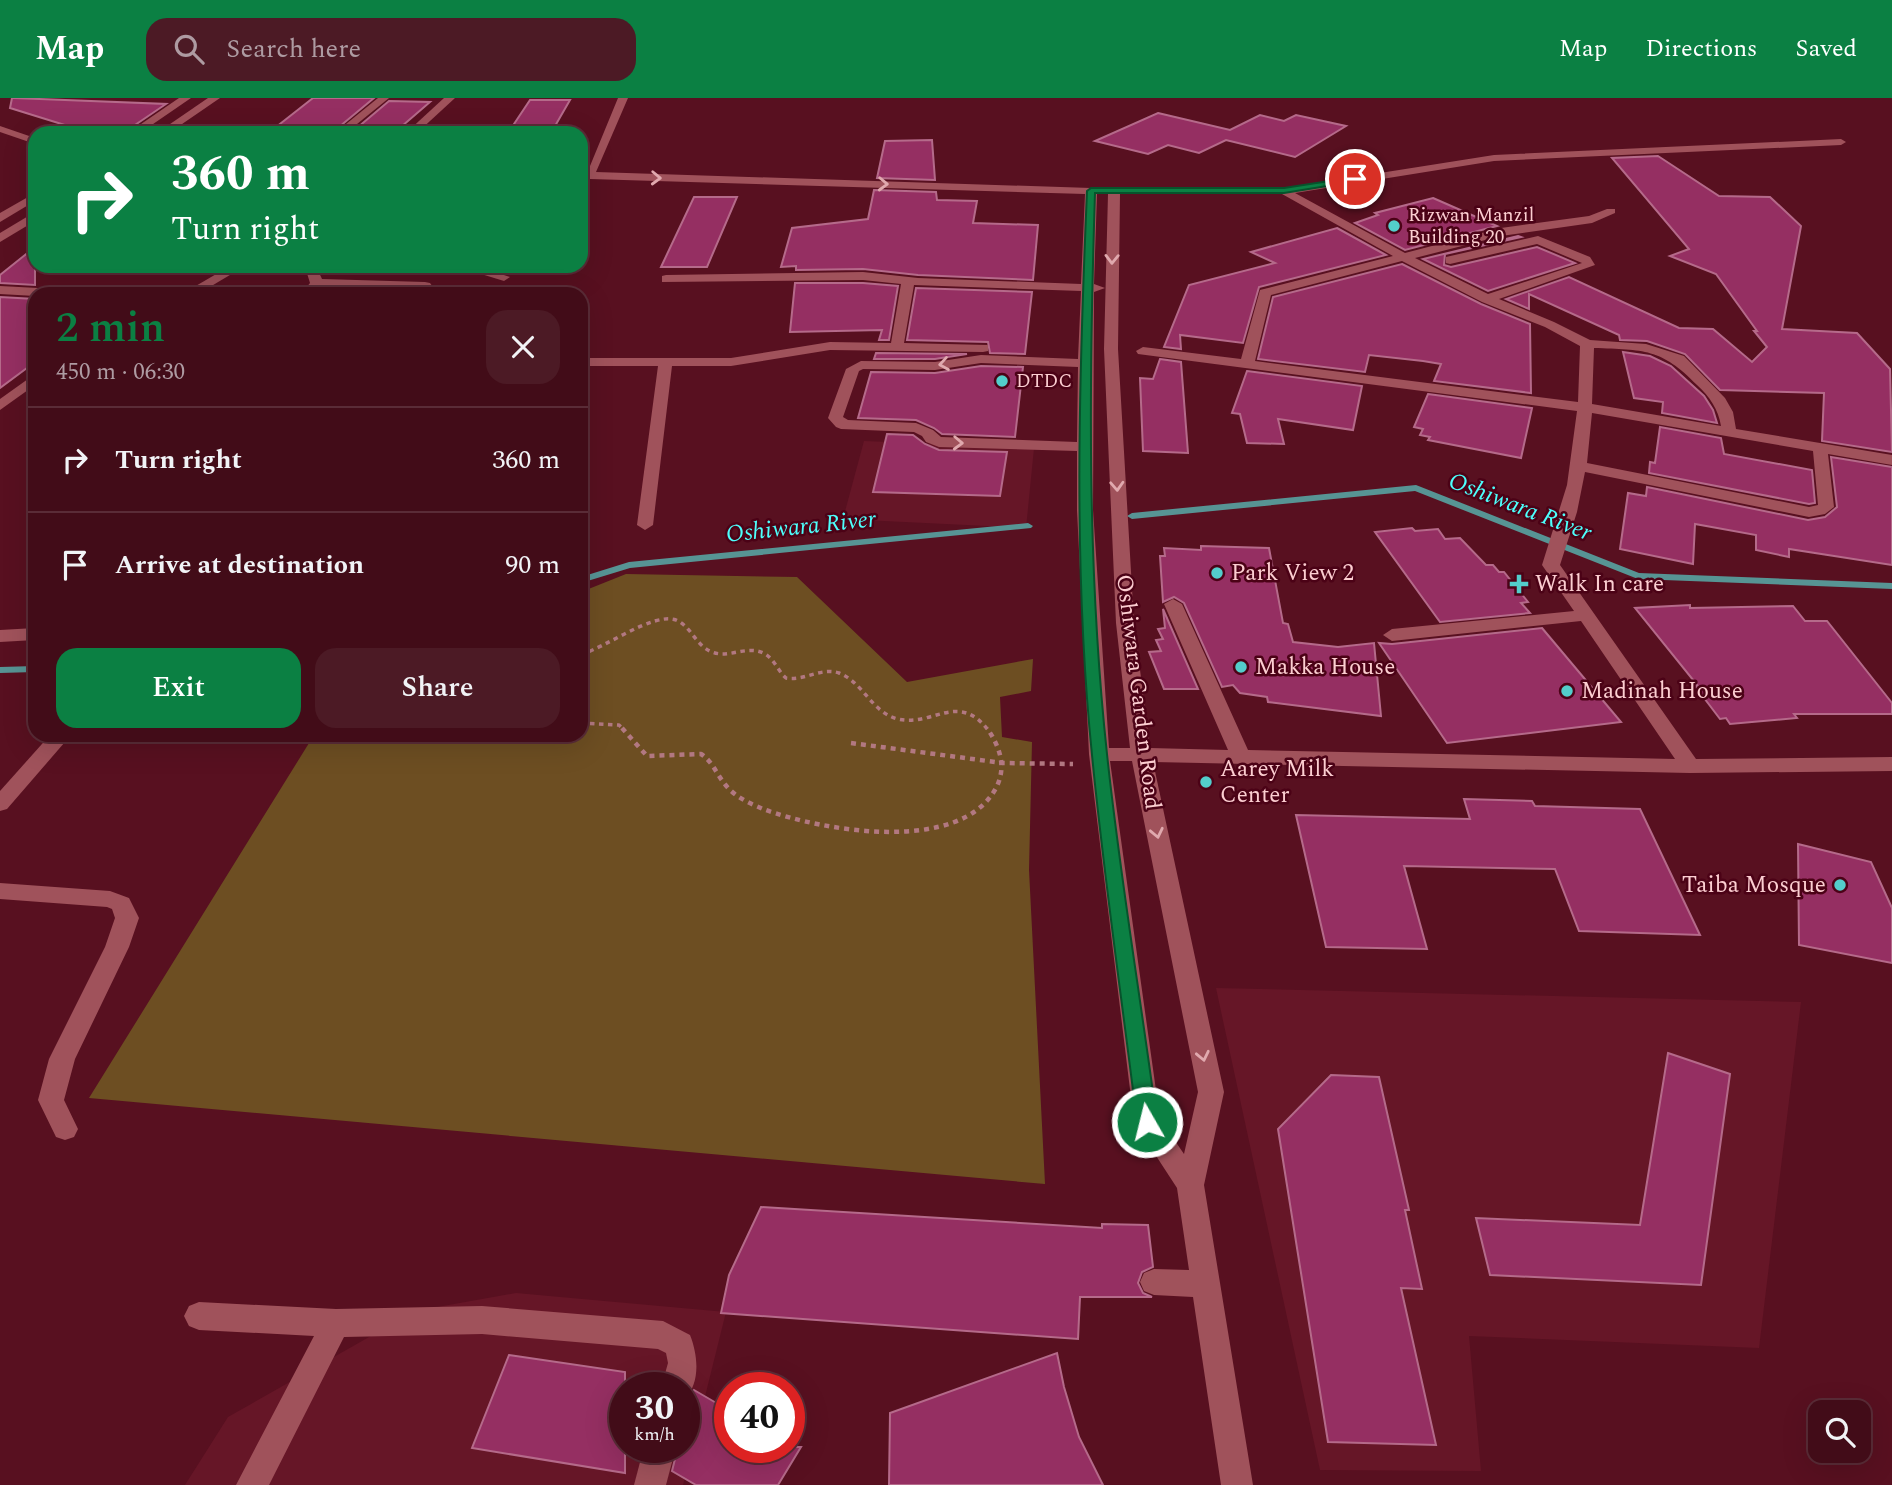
<!DOCTYPE html>
<meta charset="utf-8">
<style>
:root{--surface:#420c18;--page:#4c1a25;--text:#f1f3f6;--muted:#ae9ba2;--line:#5a2c37;--accent:#0b8043}
body{margin:0;font-family:Spectral,serif;background:var(--page);color:var(--text);height:100vh;display:flex;flex-direction:column;font-size:26px;white-space:nowrap}
*{box-sizing:border-box;margin:0}
p{font-size:23px;color:var(--muted)}
.icon{flex:none;width:38px;height:38px;fill:none;stroke:currentColor;stroke-width:2;stroke-linecap:round;stroke-linejoin:round}
.map{position:relative;flex:1;overflow:hidden}
.side{position:absolute;left:28px;top:189px;width:560px;height:455px;display:flex;flex-direction:column;background:var(--surface);border-radius:21px;box-shadow:0 7px 28px #0002,0 0 0 2px var(--line)}
.side>*{flex:none}
.top-card{position:absolute;left:28px;top:28px;width:560px;height:147px;border-radius:21px;box-shadow:0 7px 28px #0002,0 0 0 2px var(--line);background:#0b8043;color:#fff;overflow:hidden}
.controls{position:absolute;left:1808px;top:1302px;display:grid;gap:14px}
.controls a{display:grid;place-items:center;width:63px;height:63px;border-radius:14px;background:var(--surface);box-shadow:0 7px 28px #0002,0 0 0 2px var(--line);font-size:35px}
.speed{position:absolute;left:609px;top:1274px;display:flex;gap:14px;font-size:35px;font-weight:700;text-align:center}
.speed>*{display:grid;place-content:center;width:91px;height:91px;border-radius:50%;background:var(--surface);box-shadow:0 7px 28px #0002,0 0 0 2px var(--line);line-height:1}
.speed small{font-size:18px;font-weight:400}
.speed .limit{border:10px solid #d22;background:#fff;color:#111}
.pin{position:absolute;display:grid;place-items:center;width:60px;height:60px;color:#fff;margin:-30px;border:4px solid #fff;border-radius:50%;box-shadow:0 2px 7px #0007}
.me{position:absolute;width:77px;margin:-38px;rotate:352deg;stroke-linejoin:round;filter:drop-shadow(0 0 5px #0008)}
.turn{display:flex;align-items:center;gap:24px;height:147px;padding:0 28px;font-size:32px}
.turn .icon{width:91px;height:91px;stroke-width:2.5}
.turn b{display:block;font-size:49px;line-height:60px}
.round{display:grid;place-items:center;flex:none;width:74px;height:74px;border-radius:21px;background:var(--page)}
.headline{display:flex;align-items:center;justify-content:space-between;height:119px;padding:0 28px}
h1{font-size:42px;font-weight:600;line-height:52px;color:var(--accent)}
.button{display:flex;gap:14px;margin-top:auto;padding:14px 28px}
.button a{flex:1;height:80px;border-radius:21px;background:var(--accent);color:#fff;font-size:28px;font-weight:600;line-height:80px;text-align:center}
.button a+a{background:var(--page);color:var(--text)}
ul{padding:0;list-style:none}
li{display:flex;align-items:center;gap:21px;height:105px;padding:0 28px;border-top:2px solid var(--line)}
li div{flex:1}
li b{display:block;font-size:26px}
li em{font-style:normal}
header{display:flex;align-items:center;gap:42px;box-sizing:border-box;height:98px;padding:0 35px;background:var(--accent);color:#fff}
header strong{font-size:33px}
nav{display:flex;gap:38px;margin-inline-start:auto;font-size:24px}
.search{width:490px;height:63px;background:var(--page);display:flex;align-items:center;gap:18px;box-sizing:border-box;padding:0 24px;border-radius:21px;color:var(--muted);font-size:26px}
.map>svg:first-child{display:block}
.built{fill:#661627;fill-rule:evenodd}
.green{fill:#6d4e22}
.lines{fill:none;stroke-linecap:round;stroke-linejoin:round}
.stream{fill:#579494;fill-rule:evenodd}
.building{fill:#952f62;stroke:#b56a8a;stroke-width:2}
.path-far1{stroke:#b27881;stroke-width:3.5;stroke-dasharray:4.5 4.5;stroke-linecap:butt}
.path{stroke:#b27881;stroke-width:4.5;stroke-dasharray:5 5;stroke-linecap:butt}
.minor{fill:#a0525b;fill-rule:evenodd}
.oneway{stroke:#e0a9ae}
.route{fill:#0b8043;stroke:#07532c;stroke-width:2}
.poi-dot{fill:#53cdcb;stroke:#4b0216;stroke-width:2.5}
.labels{text-anchor:middle;dominant-baseline:central;stroke-width:5;stroke-linejoin:round;paint-order:stroke}
.far-poi-label{font-size:19px;fill:#fcced1;stroke:#4b0216;text-anchor:start}
.poi-label{font-size:23px;fill:#fcced1;stroke:#4b0216;text-anchor:start}
.street-label{font-size:23px;fill:#fcced1;stroke:#4b0216}
.water-label{font-size:24px;font-style:italic;fill:#4dfffc;stroke:#4b0216}
</style>
<header>
<strong>Map</strong>
<div class="search"><svg class="icon" aria-label="search" viewBox="0 0 24 24"><circle cx="10" cy="10" r="6"/><path d="M15 15l6 6"/></svg>Search here</div>
<nav><a>Map</a><a>Directions</a><a>Saved</a></nav>
</header>
<div class="map">
<svg width="1892" height="1387" viewBox="0 0 1892 1387">
<rect width="100%" height="100%" fill="#581020"/>
<g class="built">
<path d="M864 343 1034 350 1026 430 843 421Z"/>
<path d="M1216 890 1801 904 1759 1250 1469 1238 1481 1373 1320 1372Z"/>
<path d="M516 1195 726 1214 683 1387H185L228 1319 415 1213ZM625 1290H684V1349H625Z"/>
</g>
<path class="green" d="M626 476 797 479 907 584 1033 561 1031 593 1000 599 1002 639 1032 644 1029 772 1045 1086 89 1000 314 637H581V494Z"/>
<g class="lines">
<g class="stream">
<path d="M1416 387 1639 475 1892 485V491L1638 481 1415 393 1132 421 1127 418 1132 415Z"/>
<path d="M1028 425 1033 428 1031 430 630 470 581 485V479L629 464Z"/>
<path d="M35 568V574L0 575V569Z"/>
</g>
</g>
<g class="building">
<path d="M12 0H14L166 6 132 29 84 33 10 10Z"/>
<path d="M313 0H374L333 34 271 33Z"/>
<path d="M530 2H570L551 35H508Z"/>
<path d="M389 3 430 4 394 35H351Z"/>
<path d="M1158 15 1230 32 1260 17 1284 23 1296 17 1346 28 1295 59 1226 42 1199 55 1168 47 1148 56 1095 43Z"/>
<path d="M932 42 935 82 877 80 885 43Z"/>
<path d="M1658 58 1719 98 1770 99 1801 128 1782 231 1857 235 1890 271 1892 354 1822 343 1824 295 1720 292 1685 256 1647 243 1620 242 1619 237 1529 196V211L1506 201 1569 179 1679 230 1713 231 1752 264 1767 249 1754 233H1757L1716 176 1670 158 1689 151 1612 60Z"/>
<path d="M874 92 936 94 937 102 977 103 973 125 1038 127 1033 182 918 177 863 171 796 172V168L781 169 792 130 868 121Z"/>
<path d="M694 99H737L707 169H661Z"/>
<path d="M1433 100 1497 128 1405 152 1355 125 1378 117 1375 115Z"/>
<path d="M1337 130 1386 157 1259 189 1243 245 1180 237 1181 251 1164 249 1189 187 1275 165 1251 154Z"/>
<path d="M1518 138 1521 139 1445 156 1444 167 1451 169 1537 149 1575 165 1488 193 1423 161Z"/>
<path d="M35 149V187L0 185V177Z"/>
<path d="M1402 166 1481 206 1530 226 1531 295 1434 283 1441 266 1423 263 1369 257 1365 274 1258 261 1273 199Z"/>
<path d="M795 185H863L898 188 889 242H879L882 232 790 234Z"/>
<path d="M916 190 1032 194 1025 256 990 255 988 244 907 242Z"/>
<path d="M0 199 35 201V264L0 290Z"/>
<path d="M1623 254 1650 258 1671 268 1704 298 1713 312 1717 325 1662 315 1663 304 1634 300Z"/>
<path d="M876 255 967 256 935 261H874Z"/>
<path d="M1160 261 1181 264 1188 355 1143 353 1140 280 1153 281Z"/>
<path d="M981 268 1023 269 1015 339 942 336 934 330 916 322 858 320 871 274 935 275Z"/>
<path d="M1247 273 1362 288 1353 332 1278 321 1284 346 1247 345 1240 316 1232 315Z"/>
<path d="M1428 296 1532 310 1521 360 1428 342 1430 339 1420 337 1423 331 1414 329Z"/>
<path d="M1660 329 1721 340 1724 356 1812 372 1815 405 1809 406 1649 375 1650 364 1655 365Z"/>
<path d="M887 336 913 337 925 346 939 352 1007 354 1000 398 873 394Z"/>
<path d="M1831 359 1892 369V467L1789 451V459L1756 452V437L1695 426 1693 466 1620 451 1628 395 1646 398 1647 389 1808 422 1825 419 1837 409Z"/>
<path d="M1412 430 1415 433 1438 431 1445 441 1460 440 1486 467H1493L1499 474H1504L1528 504 1521 505 1530 515 1440 524 1375 434Z"/>
<path d="M1201 448 1269 450 1283 525 1288 526 1293 544 1338 549 1374 545 1381 618 1268 604 1267 599 1240 595 1233 587 1222 589 1184 505 1174 499 1163 504 1160 458H1165L1164 450 1201 452Z"/>
<path d="M1690 507V510L1793 508 1805 523H1827L1892 605V616H1794L1797 620 1730 626 1726 620 1720 621 1695 588H1698L1635 510Z"/>
<path d="M1163 511 1198 591H1164L1149 554 1161 553 1156 542 1163 541 1158 531 1165 530Z"/>
<path d="M1542 530 1621 624 1447 645 1379 545 1392 546Z"/>
<path d="M1464 701 1532 703 1535 708 1640 711 1700 837 1579 833 1555 771 1404 768 1427 851 1326 849 1296 717 1470 721Z"/>
<path d="M1798 746 1871 764 1892 810V865L1799 847Z"/>
<path d="M1668 955 1730 976 1701 1187 1490 1177 1476 1120 1640 1127Z"/>
<path d="M1331 977 1379 979 1409 1112H1405L1422 1191 1401 1190 1436 1347 1328 1344 1278 1031Z"/>
<path d="M761 1109 1102 1130V1126L1148 1127 1153 1169 1142 1174 1138 1185 1143 1195 1152 1199H1080L1078 1241 721 1215 729 1177Z"/>
<path d="M1057 1255 1064 1289 1079 1339 1103 1387H889L890 1315Z"/>
<path d="M509 1257 625 1274V1375L472 1350Z"/>
<path d="M694 1292 730 1313V1349H801L778 1387H696L672 1373 678 1349H684V1305Z"/>
</g>
<g class="lines">
<g class="path-far1">
<path d="M581 556C606 550 652 514 676 522 691 528 696 548 712 554 729 561 748 546 765 556 774 561 778 573 786 580 805 583 821 569 839 575 863 584 872 615 898 621 933 629 958 593 988 632"/>
<path d="M581 625 619 627 624 632"/>
</g>
<g class="path">
<path d="M622 630 647 658 701 656C712 663 716 675 724 685 733 698 749 705 763 711 822 733 960 757 996 690 1007 669 1000 649 987 630"/>
<path d="M851 645 1003 665 1073 666"/>
</g>
<g class="minor">
<path d="M179 0H191L140 35H128Z"/>
<path d="M208 0H220L169 35H157Z"/>
<path d="M378 0H389L346 35H335Z"/>
<path d="M444 0H455L417 35H406Z"/>
<path d="M618 0H628L596 74 1091 90H1285L1494 57 1841 41 1846 44 1841 47 1494 63 1295 95 1405 155 1501 130 1589 118 1607 111H1615V115L1592 125 1501 138 1415 160 1488 196 1582 165 1537 146 1450 166 1446 165V159L1538 138 1590 159 1595 167 1499 201 1554 224 1590 242 1646 246 1684 258 1725 300 1733 314 1736 331 1892 357V367L1828 356 1834 409 1825 416 1809 419 1585 374 1577 414 1560 467 1696 661 1892 659V673L1690 675 1153 664 1224 994 1204 1087 1253 1387H1221L1193 1199 1154 1197 1144 1193 1140 1184 1144 1175 1154 1171 1189 1172 1177 1090 1134 1024 1089 656 1077 412V353L939 349 926 344 922 338 914 334 841 331 836 329 828 320 846 271 861 263 935 264 981 257 1078 261 1081 193 914 187 904 245 988 247V253L983 254 830 252 731 268H672L653 427 645 432 637 427 658 268H581V260H731L830 244 891 245 901 186 863 182 662 184V178L666 177 863 174 918 180 1081 186 1085 96 590 81 581 87V74L590 68ZM1097 96H1108L1104 251 1116 525 1130 650H1109L1093 412 1094 194 1105 190 1094 186ZM1120 96H1282L1393 158 1260 192 1241 261 1143 249 1136 253 1138 256 1577 313 1567 387 1542 467 1574 513 1392 531 1383 537 1392 543 1581 523 1675 661 1248 652 1182 506 1173 501 1164 506 1228 652 1150 650 1134 525 1118 251ZM1402 163 1482 204 1545 229 1580 248 1578 304 1255 263 1271 197ZM1594 250C1644 252 1661 250 1697 287 1710 299 1718 311 1721 328L1592 306ZM981 265 1078 269 1077 344 941 339 933 332 916 325 848 322 843 319 859 273 863 271 935 272ZM1592 315 1813 353 1818 407 1809 409 1587 365ZM1110 663H1132L1198 994 1184 1056 1160 1021Z"/>
<path d="M0 28 35 40V46L0 34Z"/>
<path d="M35 95V103L0 124V115Z"/>
<path d="M35 114V123L0 144V135Z"/>
<path d="M230 168H245L198 196H182Z"/>
<path d="M300 168H316L322 181 425 184 430 185 438 196H425L421 192 320 189 314 196H301L310 185 306 172Z"/>
<path d="M455 168H476L510 179 504 183Z"/>
<path d="M0 188 57 191 63 195 35 198 0 196Z"/>
<path d="M581 209 589 213 586 218 581 219Z"/>
<path d="M35 276V287L0 312V301Z"/>
<path d="M35 530V542L0 544V532Z"/>
<path d="M50 637H71L7 711 0 713V693Z"/>
<path d="M0 785 110 793 129 800 139 820 129 849 75 961 64 1002 78 1031 74 1039 65 1042 56 1039 38 1002 49 961 105 849 115 820 112 811 107 809 0 801Z"/>
<path d="M199 1204 336 1211 482 1208 663 1223 690 1237C698 1257 701 1285 684 1302V1290H661L668 1265 666 1255 658 1251 482 1236 344 1239 269 1387H236L314 1238 199 1232 189 1228 184 1218 189 1208Z"/>
<path d="M644 1349H676L666 1387H634Z"/>
</g>
</g>
<defs><path id="oneway-chevron" d="M-2-3.5L2.5 0L-2 3.5" fill="none" stroke-width="1.6" stroke-linecap="round" stroke-linejoin="round" transform="scale(1.75)"/></defs>
<g class="oneway">
<use href="#oneway-chevron" transform="translate(656 80) rotate(2)"/>
<use href="#oneway-chevron" transform="translate(883 86) rotate(2)"/>
<use href="#oneway-chevron" transform="translate(1112 161) rotate(91)"/>
<use href="#oneway-chevron" transform="translate(944 266) rotate(171)"/>
<use href="#oneway-chevron" transform="translate(958 345) rotate(2)"/>
<use href="#oneway-chevron" transform="translate(1117 388) rotate(87)"/>
<use href="#oneway-chevron" transform="translate(1157 735) rotate(78)"/>
<use href="#oneway-chevron" transform="translate(1203 958) rotate(78)"/>
</g>
<path class="route" d="M1355 79 1358 83 1284 95H1095C1089 282 1087 470 1107 656 1120 779 1141 902 1157 1024L1155 1030 1147 1032 1140 1030 1137 1024C1122 902 1104 780 1092 657 1073 470 1079 280 1087 93L1091 90H1284Z"/>
<g class="poi-dot">
<circle cx="1394" cy="128" r="7"/>
<circle cx="1002" cy="283" r="7"/>
<circle cx="1217" cy="475" r="7"/>
<path d="M1515.5 475.5h7v7h7v7h-7v7h-7v-7h-7v-7h7z"/>
<circle cx="1241" cy="569" r="7"/>
<circle cx="1567" cy="593" r="7"/>
<circle cx="1206" cy="684" r="7"/>
<circle cx="1840" cy="787" r="7"/>
</g>
<g class="labels">
<g class="far-poi-label">
<text x="1408" y="117">Rizwan Manzil<tspan x="1408" dy="22">Building 20</tspan></text>
<text x="1016" y="283">DTDC</text>
</g>
<g class="poi-label">
<text x="1231" y="475">Park View 2</text>
<text x="1535" y="486">Walk In care</text>
<text x="1255" y="569">Makka House</text>
<text x="1581" y="593">Madinah House</text>
<text x="1220" y="671">Aarey Milk<tspan x="1220" dy="26">Center</tspan></text>
<text x="1826" y="787" text-anchor="end">Taiba Mosque</text>
</g>
<g class="street-label">
<text transform="translate(1138 594) rotate(83)">Oshiwara Garden Road</text>
</g>
<g class="water-label">
<text transform="translate(1520 409) rotate(21)">Oshiwara River</text>
<text transform="translate(801 429) rotate(-6)">Oshiwara River</text>
</g>
</g>
</svg>
<div class="controls">
<a><svg class="icon" aria-label="search" viewBox="0 0 24 24"><circle cx="10" cy="10" r="6"/><path d="M15 15l6 6"/></svg></a>
</div>
<div class="speed"><div>30<small>km/h</small></div><div class="limit">40</div></div>
<div class="pin" style="left:1355px;top:81px;background:#d93025"><svg class="icon" aria-label="arrive" viewBox="0 0 24 24"><path d="M6 21V4h12l-3 4 3 4H6"/></svg></div>
<svg class="me" style="left:1147px;top:1024px" viewBox="-20 -20 40 40"><circle r="17" fill="#0b8043" stroke="#fff" stroke-width="3"/><path d="M0-11L8 9 0 5-8 9z" fill="#fff"/></svg>
<div class="top-card">
<div class="turn"><svg class="icon" aria-label="right" viewBox="0 0 24 24"><path d="M7 20v-9h11M14 6l5 5-5 5"/></svg><div><b>360 m</b>Turn right</div></div>
</div>
<section class="side">
<div class="headline"><div><h1>2 min</h1><p>450 m · 06:30</p></div><a class="round"><svg class="icon" aria-label="close" viewBox="0 0 24 24"><path d="M6 6l12 12M18 6L6 18"/></svg></a></div>
<ul>
<li><svg class="icon" aria-label="right" viewBox="0 0 24 24"><path d="M7 20v-9h11M14 6l5 5-5 5"/></svg><div><b>Turn right</b></div><em>360 m</em></li>
<li><svg class="icon" aria-label="arrive" viewBox="0 0 24 24"><path d="M6 21V4h12l-3 4 3 4H6"/></svg><div><b>Arrive at destination</b></div><em>90 m</em></li>
</ul>
<div class="button"><a>Exit</a><a>Share</a></div>
</section>
</div>
